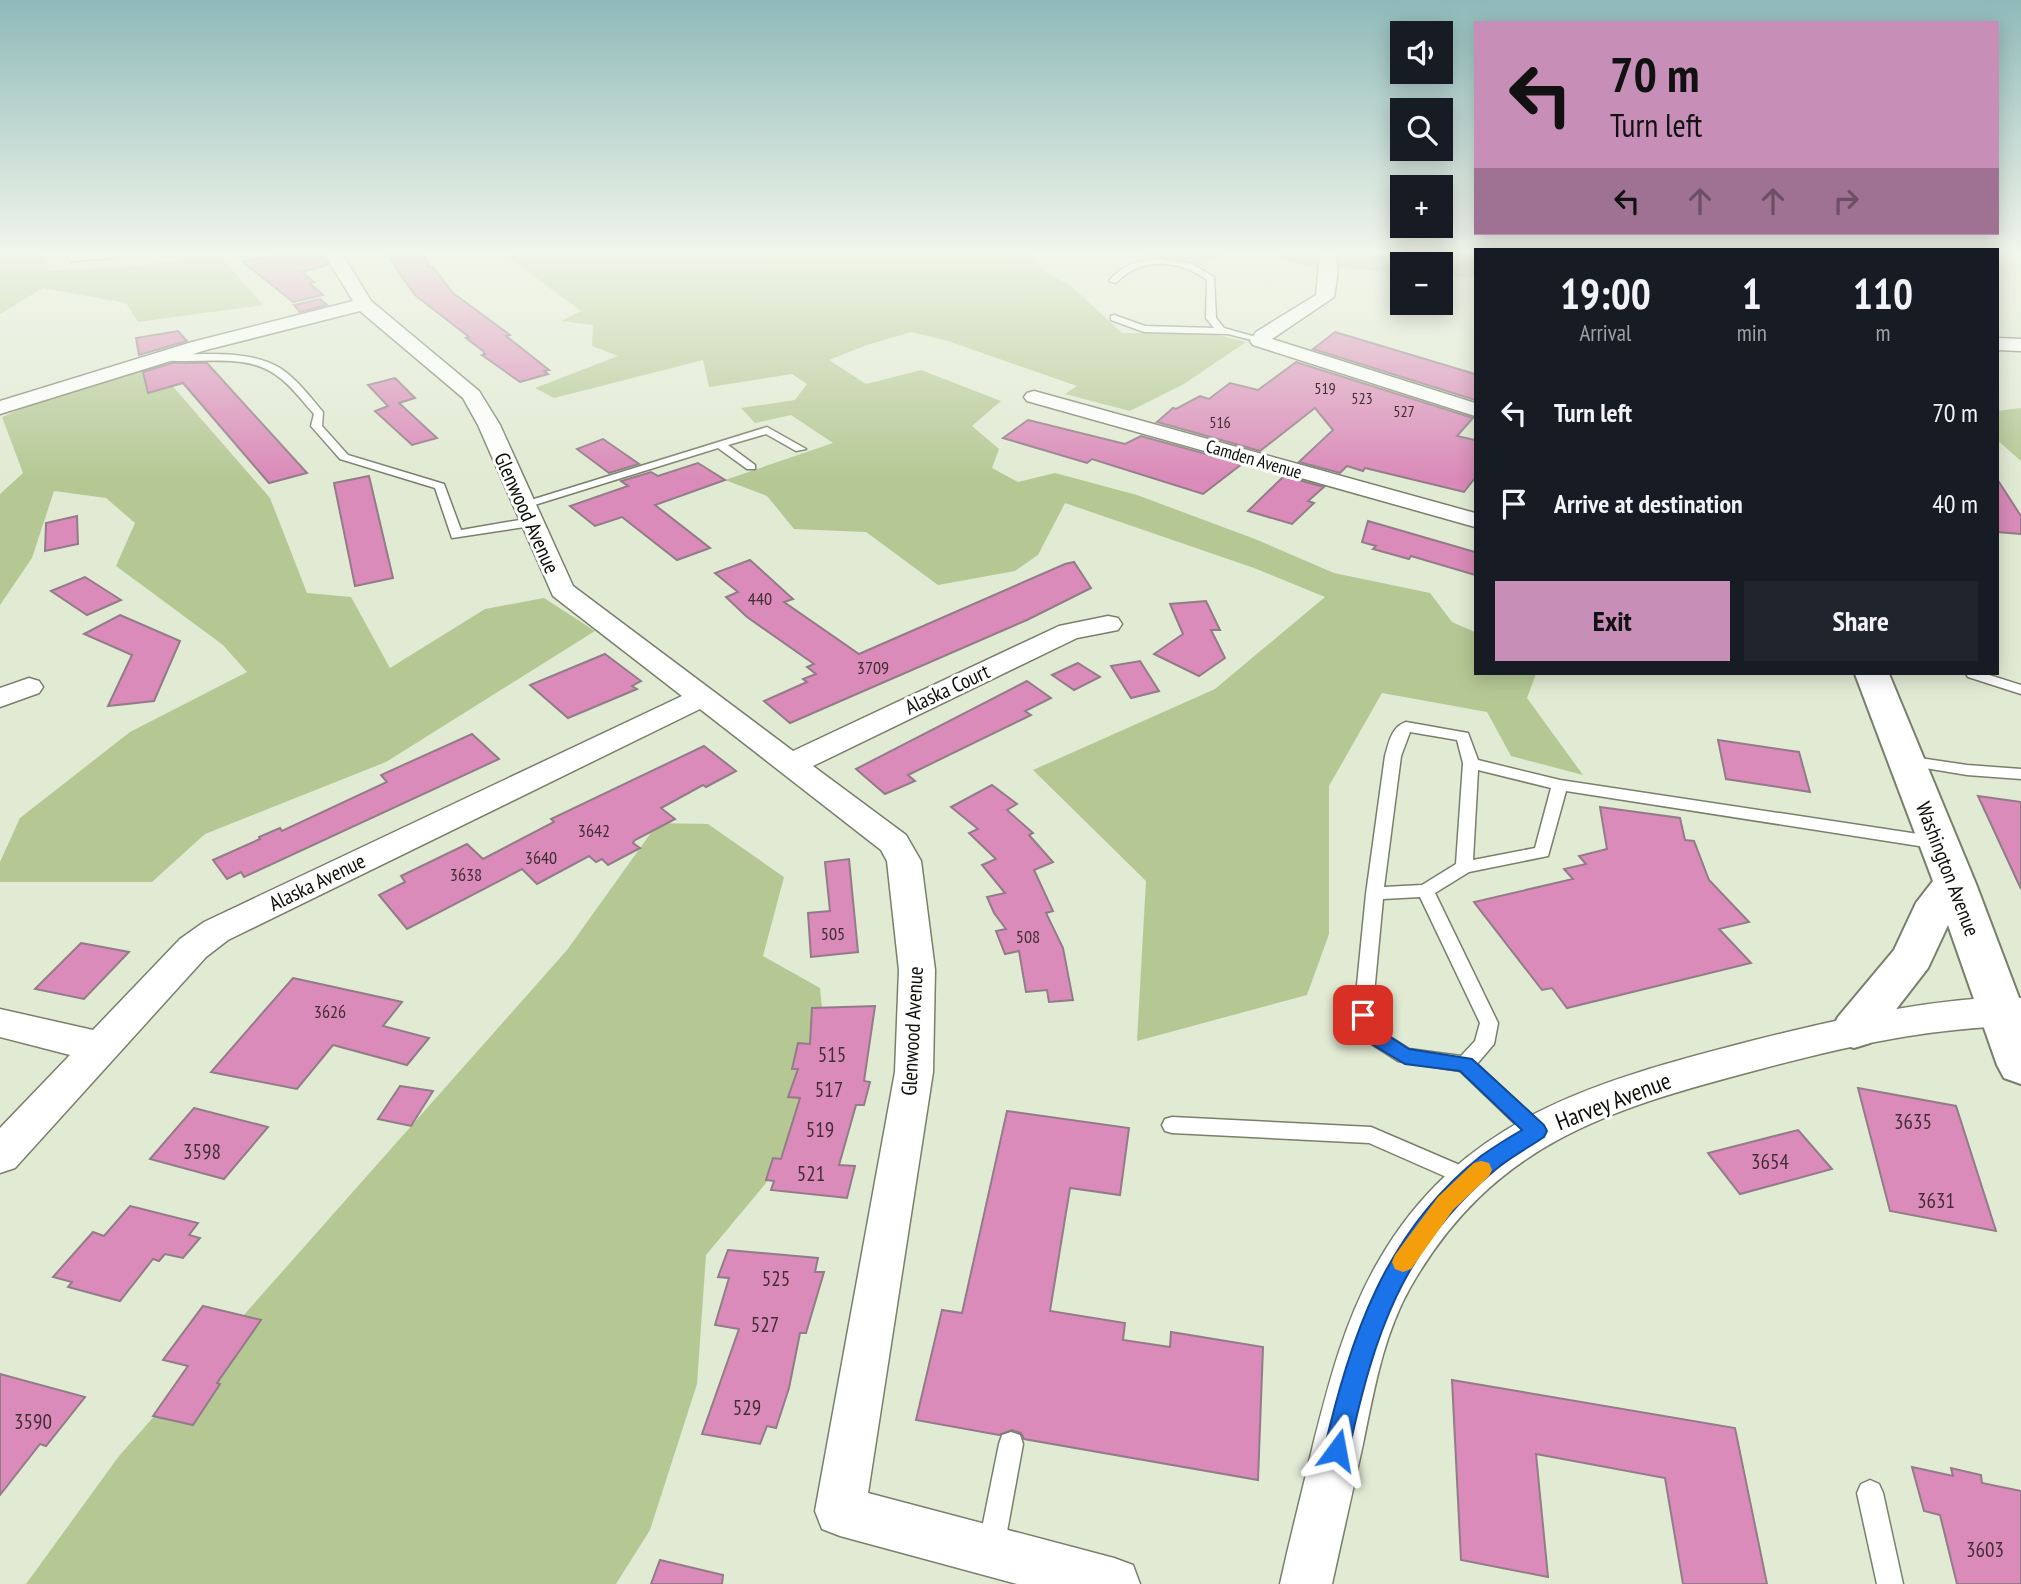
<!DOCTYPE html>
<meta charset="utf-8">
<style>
:root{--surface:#171b24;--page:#20242c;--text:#f1f3f6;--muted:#9ea1a6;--accent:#c78eb8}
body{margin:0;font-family:"PT Sans Narrow",sans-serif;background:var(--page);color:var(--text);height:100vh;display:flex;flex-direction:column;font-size:26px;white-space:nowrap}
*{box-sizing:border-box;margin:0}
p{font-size:23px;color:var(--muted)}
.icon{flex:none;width:38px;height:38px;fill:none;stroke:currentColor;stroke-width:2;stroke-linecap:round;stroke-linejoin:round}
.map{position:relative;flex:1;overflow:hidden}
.drawer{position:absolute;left:1474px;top:248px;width:525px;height:427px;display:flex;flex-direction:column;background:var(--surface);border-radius:0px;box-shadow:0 4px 18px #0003}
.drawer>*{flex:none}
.guide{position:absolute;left:1474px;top:21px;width:525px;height:214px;border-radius:0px;box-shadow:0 4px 18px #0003;background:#c78eb8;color:#111;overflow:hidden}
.controls{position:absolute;left:1390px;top:21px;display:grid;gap:14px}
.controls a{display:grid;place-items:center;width:63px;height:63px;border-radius:0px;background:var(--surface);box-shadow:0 4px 18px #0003;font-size:35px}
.pin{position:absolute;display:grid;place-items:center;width:60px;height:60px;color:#fff;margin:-30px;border-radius:14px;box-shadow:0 4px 10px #0006}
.me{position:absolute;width:77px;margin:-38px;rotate:13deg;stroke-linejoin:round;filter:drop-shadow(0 0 5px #0008)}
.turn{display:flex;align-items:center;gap:24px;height:147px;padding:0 21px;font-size:32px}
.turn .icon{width:91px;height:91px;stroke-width:2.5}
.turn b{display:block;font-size:49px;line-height:60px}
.lanes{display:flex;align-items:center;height:66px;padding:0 21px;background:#0003;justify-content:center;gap:35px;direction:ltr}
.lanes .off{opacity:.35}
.eta{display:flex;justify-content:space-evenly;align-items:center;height:119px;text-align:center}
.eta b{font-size:42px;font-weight:700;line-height:49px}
.action{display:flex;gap:14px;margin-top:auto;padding:14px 21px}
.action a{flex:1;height:80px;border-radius:0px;background:var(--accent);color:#111;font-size:28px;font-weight:700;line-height:80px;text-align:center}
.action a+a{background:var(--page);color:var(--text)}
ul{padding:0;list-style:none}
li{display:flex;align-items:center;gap:21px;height:91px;padding:0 21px}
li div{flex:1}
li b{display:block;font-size:26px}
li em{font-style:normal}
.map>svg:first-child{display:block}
.green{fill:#b5c894}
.building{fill:#da8bb9;stroke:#927c88;stroke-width:2}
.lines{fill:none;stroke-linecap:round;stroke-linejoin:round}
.lane-casing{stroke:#78806b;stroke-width:3}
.street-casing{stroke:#78806b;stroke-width:3}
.secondary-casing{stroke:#78806b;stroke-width:4}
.lane{fill:#fff;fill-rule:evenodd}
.street{fill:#fff;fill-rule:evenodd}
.secondary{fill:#fff;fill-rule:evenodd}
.route{fill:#1a73e8;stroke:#114b97;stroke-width:2}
.slow{fill:#f59e0b}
.labels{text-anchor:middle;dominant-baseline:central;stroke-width:6;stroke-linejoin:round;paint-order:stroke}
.far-number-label{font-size:16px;fill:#402e34}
.far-street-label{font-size:18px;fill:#0c0f08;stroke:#fff}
.number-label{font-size:18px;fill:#402e34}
.street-label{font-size:21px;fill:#0c0f08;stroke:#fff}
.near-number-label{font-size:21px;fill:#402e34}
.near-street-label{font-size:24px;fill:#0c0f08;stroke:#fff}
</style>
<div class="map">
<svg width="2021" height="1584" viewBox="0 0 2021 1584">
<rect width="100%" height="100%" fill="#e1ead3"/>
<g class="green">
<path d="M0 255H43L49 271 131 267 219 255 263 305 138 322 126 303 43 288 0 314Z"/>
<path d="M505 255H1033L1041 270 1071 286 1122 333 1214 334 1246 342 1184 384 1130 411 1065 394 1077 386 948 341 911 332 867 345 829 360 866 384 921 370 1001 401 972 426 999 449 992 468 1018 482 1055 473 1137 495 1255 539 1334 573 1430 593 1452 622 1475 632V674H1536L1527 698 1583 775 1511 756 1487 712 1382 693 1329 786V934L1307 995 1137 1041 1146 881 1033 770 1215 689 1325 597 1254 568 1065 503 1038 555 1015 571 938 585 866 532 794 529 767 496 725 480 833 443 791 415 755 423 741 408 795 400 807 384 792 374 709 387 703 360 554 398 535 388 618 356 592 346 593 325 561 321 581 311Z"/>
<path d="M1139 255H1225L1189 269Z"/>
<path d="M1271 255H1475V277L1440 276V264H1402V273L1302 265Z"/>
<path d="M156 367 270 498 307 593 351 597 390 668 485 609 544 598 595 631 386 762 205 834 152 882H0V862L20 818 130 732 247 672 223 645 116 566 135 523 106 498 54 491 32 558 0 605V494L23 473 2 417 78 385Z"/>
<path d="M2021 408V461L1997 440V411Z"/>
<path d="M658 823 708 824 784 877 763 956 820 988 828 1070 801 1141 706 1255 697 1384 650 1530 616 1584H26L119 1456 567 950Z"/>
</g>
<g class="building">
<path d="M274 255H322L328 265 302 272 314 282 309 283 323 295 293 302 243 262Z"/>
<path d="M387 255H424L430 267H433L453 293 510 335 506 336 549 370 544 371 548 374 520 382 482 355 485 354 483 351 466 338 469 337 415 295Z"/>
<path d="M320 299 327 305 300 312 294 305Z"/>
<path d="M178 331 187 341 139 355 136 338Z"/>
<path d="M1335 332 1475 374V400L1313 349Z"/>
<path d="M1296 362 1473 418 1457 436 1475 440V478L1464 492 1365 468 1363 471 1347 466 1340 473 1299 462 1333 430 1315 408 1260 451 1157 422 1173 408 1176 409 1200 396 1209 399 1230 383 1258 390Z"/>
<path d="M172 363H207L307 473 269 483 183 383 148 393 143 372Z"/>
<path d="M395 378 415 398 399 403 437 438 412 445 375 411 388 406 368 385Z"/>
<path d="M1028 420 1125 444 1141 436 1242 464 1203 494 1092 459 1087 463 1003 438Z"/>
<path d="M603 439 639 464 609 473 577 449Z"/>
<path d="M698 463 725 480 655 505 710 548 677 560 622 517 595 526 570 506 628 486 621 481 651 472 658 476Z"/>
<path d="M369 476 393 578 355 586 334 483Z"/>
<path d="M1284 476 1324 487 1308 501 1314 503 1292 524 1248 511Z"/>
<path d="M1997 479 2021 516V534L1997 532Z"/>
<path d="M77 516 78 544 45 551 46 523Z"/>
<path d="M1368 521 1475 552V575L1411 556 1409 559 1373 549 1376 546 1362 542Z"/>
<path d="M750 560 793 599 784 602 859 654 1065 564 1074 562 1091 588 1027 620 790 723 764 701 807 682 803 679 816 674 807 667 814 664 747 617 726 597 738 592 715 573Z"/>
<path d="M85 577 121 600 87 615 51 591Z"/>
<path d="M1206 601 1220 630H1211L1225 658 1199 676 1154 654 1183 634 1170 604Z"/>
<path d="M120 615 180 641 154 701 108 706 132 655 84 634Z"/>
<path d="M605 654 641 681 632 686 637 689 568 718 530 685Z"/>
<path d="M1140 661 1159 691 1131 698 1111 666Z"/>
<path d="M1078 663 1100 677 1074 690 1052 675Z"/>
<path d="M1027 681 1051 698 1025 711 1031 715 908 775 915 781 885 794 856 769Z"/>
<path d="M472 734 499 759 244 877 241 872 227 879 213 860 260 839 259 837 280 828 282 831 387 782 381 775Z"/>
<path d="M1718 740 1799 752 1810 792 1726 779Z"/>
<path d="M704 746 736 771 706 787 703 785 661 808 675 819 635 840 633 843 640 848 608 865 602 859 596 862 589 856 537 884 522 869 407 929 379 895 405 882 401 876 467 844 483 859 554 822 551 819Z"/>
<path d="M992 785 1017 804 1007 810 1033 833 1029 835 1053 862 1034 870 1053 911 1046 913 1063 948 1073 1000 1049 1002 1047 990 1026 992 1019 951 1005 954 996 931 1006 929 994 913 987 897 1005 893 982 865 996 859 969 833 978 829 951 807Z"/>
<path d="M1978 796 2021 802V889Z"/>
<path d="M1600 807 1680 818 1685 840 1694 841 1709 880 1749 922 1719 929 1751 963 1567 1008 1552 988 1542 990 1474 902 1573 879 1564 869 1586 864 1579 856 1607 849Z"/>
<path d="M849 859 858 952 811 957 808 913 830 911 825 862Z"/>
<path d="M81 943 129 952 84 999 35 989Z"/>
<path d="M293 978 402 1002 383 1026 429 1038 407 1065 333 1045 297 1089 211 1072Z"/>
<path d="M875 1006 864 1081 870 1082 864 1105H856L839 1165 855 1166 847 1198 771 1190 774 1181 766 1180 773 1158 781 1159 800 1098 788 1097 798 1069H792L798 1043 810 1044 812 1008Z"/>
<path d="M400 1086 433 1091 411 1126 378 1119Z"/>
<path d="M1858 1088 1956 1106 1996 1231 1890 1211Z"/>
<path d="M194 1108 268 1127 224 1179 150 1159Z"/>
<path d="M1007 1111 1129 1128 1120 1195 1070 1188 1050 1311 1125 1323 1123 1340 1170 1347 1171 1332 1263 1347 1258 1480 1024 1439 1021 1433 1012 1430 999 1435 916 1420 942 1310 962 1313Z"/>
<path d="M1798 1130 1832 1169 1740 1194 1708 1153Z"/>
<path d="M130 1206 198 1223 189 1235 200 1238 183 1258 165 1254 159 1261 153 1259 120 1301 68 1287 72 1282 53 1277 93 1232 104 1236Z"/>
<path d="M728 1250 818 1258 815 1272H824L806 1333H800L789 1388 776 1428 767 1426 760 1444 702 1434 739 1329 715 1325 729 1278 718 1277Z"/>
<path d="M203 1306 261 1320 217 1383 220 1384 193 1425 153 1416 188 1366 163 1360Z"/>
<path d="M0 1374 85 1397 46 1446 40 1444 0 1495Z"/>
<path d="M1452 1380 1735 1428 1767 1584H1683L1665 1478 1536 1454 1548 1577 1461 1560Z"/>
<path d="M1912 1467 1953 1476 1951 1468 1981 1475 1982 1483 2021 1491V1584H1957L1940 1515 1924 1511Z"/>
<path d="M660 1560 723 1575 722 1584H651Z"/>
</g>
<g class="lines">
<defs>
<g id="lane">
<path d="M67 255H115L111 258 71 261Z"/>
<path d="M1161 259 1192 264 1214 277 1216 318 1224 328 1263 339V343L1228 334 1144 332 1111 320V316L1114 315 1145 326 1214 328 1206 318 1207 280C1179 259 1141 257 1116 283L1109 281C1123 264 1140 260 1161 259Z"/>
<path d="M161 354C199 356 247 348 280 368 297 379 310 397 323 412L322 426 348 455 444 484 461 530 531 518 537 522 531 526 452 538 435 488 340 459 311 426 314 414C302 401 291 385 276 375 243 351 195 366 157 359V355Z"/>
<path d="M767 427 806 449 796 451 766 434 728 445 755 465V469H747L718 448 528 507 524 508 518 504Z"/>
<path d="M1966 674H1986L2021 685V694L1968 677Z"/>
<path d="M1406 722 1468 733 1478 760 1560 780 1938 837 1946 843 1938 849 1566 791 1548 856 1469 872 1435 893 1498 1023 1494 1044 1477 1064 1543 1125 1546 1131 1543 1137 1536 1139 1529 1137 1460 1071 1398 1061 1370 1043 1359 1029 1354 1015 1366 894 1385 756C1389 743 1391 727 1406 722ZM1410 732 1457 740 1463 763 1456 864 1422 885 1384 887 1401 756ZM1478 770 1551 788 1535 848 1473 860ZM1420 897 1480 1023 1475 1041 1461 1056 1409 1049 1384 1033 1374 1021 1372 1015 1383 899Z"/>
<path d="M1906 756 1967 765 2021 769V779L1967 775 1901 764 1898 761Z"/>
<path d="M1172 1117 1371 1127 1476 1172 1479 1178 1476 1184 1469 1187 1369 1143 1172 1133 1165 1131 1162 1125 1165 1119Z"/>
<path d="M1011 1432 1020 1435 1023 1444 1004 1548 1000 1557 991 1561 982 1557 978 1548 999 1444 1002 1435Z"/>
<path d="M1870 1480 1879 1484 1883 1493 1903 1584H1877L1857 1493 1861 1484Z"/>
</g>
<g id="street">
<path d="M325 255H343L371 301 479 391 500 425 573 586 793 751 1059 626 1108 616 1118 618 1122 624 1118 630 1077 638 813 766 906 835 921 861 935 970 933 1072 868 1493 1114 1558 1133 1565 1140 1584H1017L840 1536 822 1529 815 1511 895 1072 899 970 887 861 881 850 700 709 228 940 206 957 15 1168 0 1173V1128L70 1055 0 1037V1009L93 1030 180 939 204 922 682 696 553 596 478 425 463 398 360 311 206 350 0 414V401L192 342 353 301Z"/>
<path d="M1320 255H1334C1340 269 1336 283 1334 297L1272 339 1475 403V416L1253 345 1250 341 1256 332 1316 295Z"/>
<path d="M1997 338 2021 339V351L1997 350Z"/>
<path d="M1034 391 1475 513V527L1027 401 1024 397 1027 393Z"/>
<path d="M29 678 39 681 43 687 39 693 0 707V688Z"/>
<path d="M1985 998H2021V1026C1932 1027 1847 1046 1761 1069 1610 1109 1493 1142 1410 1288 1383 1336 1374 1391 1363 1444 1353 1491 1342 1537 1332 1584H1280C1290 1538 1302 1492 1313 1445 1329 1382 1345 1319 1378 1262 1460 1118 1597 1081 1747 1042 1826 1022 1904 1004 1985 998Z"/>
</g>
<path id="secondary" d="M1855 674H1889L1976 884 2021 1003V1084L2004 1078 1997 1065 1948 925 1928 968 1870 1043 1854 1048 1838 1043 1831 1030 1838 1017 1894 950 1916 903 1933 881Z"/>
</defs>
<use href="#lane" class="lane-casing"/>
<use href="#street" class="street-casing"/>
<use href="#secondary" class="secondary-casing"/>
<use href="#lane" class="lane"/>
<use href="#street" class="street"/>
<use href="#secondary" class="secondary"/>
</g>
<linearGradient id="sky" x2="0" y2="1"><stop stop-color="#8ebab9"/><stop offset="0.53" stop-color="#f2f6eb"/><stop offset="1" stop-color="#f2f6eb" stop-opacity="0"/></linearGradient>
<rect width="2021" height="477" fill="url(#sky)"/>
<path class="route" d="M1363 1008 1370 1010 1384 1033 1409 1049 1472 1059 1544 1125 1547 1131 1544 1137C1528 1148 1510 1157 1495 1170 1402 1248 1374 1335 1349 1450L1345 1458 1337 1462 1328 1458 1324 1450C1351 1336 1385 1232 1481 1156 1494 1147 1508 1138 1522 1130L1460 1071 1405 1064 1370 1043 1354 1015 1357 1010Z"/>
<path class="slow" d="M1481 1161 1489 1163 1492 1170 1489 1176 1453 1210 1411 1269 1403 1272 1395 1269 1392 1262 1395 1255 1438 1197 1474 1163Z"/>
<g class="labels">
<g class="far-number-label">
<text x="1325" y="388">519</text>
<text x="1362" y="398">523</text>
<text x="1404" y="411">527</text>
<text x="1220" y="422">516</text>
</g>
<g class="far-street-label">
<text transform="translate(1254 459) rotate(16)">Camden Avenue</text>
</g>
<g class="number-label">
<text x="760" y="598">440</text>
<text x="873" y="667">3709</text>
<text x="594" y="830">3642</text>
<text x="541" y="857">3640</text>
<text x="466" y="874">3638</text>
<text x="833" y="933">505</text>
<text x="1028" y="936">508</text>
<text x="330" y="1011">3626</text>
</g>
<g class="street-label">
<text transform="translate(527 513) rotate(66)">Glenwood Avenue</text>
<text transform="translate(947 689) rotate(-25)">Alaska Court</text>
<text transform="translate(1948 869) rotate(69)">Washington Avenue</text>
<text transform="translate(317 882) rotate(-26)">Alaska Avenue</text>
<text transform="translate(912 1031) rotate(-87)">Glenwood Avenue</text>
</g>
<g class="near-number-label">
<text x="832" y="1054">515</text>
<text x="829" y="1089">517</text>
<text x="1913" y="1121">3635</text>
<text x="820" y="1129">519</text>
<text x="202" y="1151">3598</text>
<text x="1770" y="1161">3654</text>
<text x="811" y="1173">521</text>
<text x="1936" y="1200">3631</text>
<text x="776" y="1278">525</text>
<text x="765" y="1324">527</text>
<text x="747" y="1407">529</text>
<text x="33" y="1421">3590</text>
<text x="1985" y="1549">3603</text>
</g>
<g class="near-street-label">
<text transform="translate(1613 1101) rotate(-21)">Harvey Avenue</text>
</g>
</g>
</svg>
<div class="controls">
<a><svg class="icon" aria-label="sound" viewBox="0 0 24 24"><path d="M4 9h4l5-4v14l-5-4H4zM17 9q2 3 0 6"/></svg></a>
<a><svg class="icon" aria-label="search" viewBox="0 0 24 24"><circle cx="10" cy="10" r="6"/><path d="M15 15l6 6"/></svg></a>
<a>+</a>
<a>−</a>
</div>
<div class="pin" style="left:1363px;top:1015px;background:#d93025"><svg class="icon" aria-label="arrive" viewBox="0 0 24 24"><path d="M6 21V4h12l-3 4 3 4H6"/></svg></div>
<svg class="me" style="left:1337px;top:1450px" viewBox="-20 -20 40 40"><path d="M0-17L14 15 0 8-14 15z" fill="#1a73e8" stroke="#fff" stroke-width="4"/></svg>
<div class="guide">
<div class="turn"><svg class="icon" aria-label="left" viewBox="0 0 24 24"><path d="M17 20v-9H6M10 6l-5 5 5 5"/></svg><div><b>70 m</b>Turn left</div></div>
<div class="lanes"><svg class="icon" aria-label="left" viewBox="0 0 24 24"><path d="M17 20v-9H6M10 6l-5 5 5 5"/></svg><svg class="icon off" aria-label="ahead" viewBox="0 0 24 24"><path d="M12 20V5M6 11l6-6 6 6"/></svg><svg class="icon off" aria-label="ahead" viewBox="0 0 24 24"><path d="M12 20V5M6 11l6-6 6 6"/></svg><svg class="icon off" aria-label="right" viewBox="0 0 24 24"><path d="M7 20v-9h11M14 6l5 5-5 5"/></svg></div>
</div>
<section class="drawer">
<div class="eta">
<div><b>19:00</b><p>Arrival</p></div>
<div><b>1</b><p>min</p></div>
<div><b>110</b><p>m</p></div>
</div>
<ul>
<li><svg class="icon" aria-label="left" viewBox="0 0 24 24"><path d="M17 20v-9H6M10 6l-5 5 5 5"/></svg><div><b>Turn left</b></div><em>70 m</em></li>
<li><svg class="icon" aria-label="arrive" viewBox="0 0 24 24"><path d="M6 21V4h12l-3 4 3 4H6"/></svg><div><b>Arrive at destination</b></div><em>40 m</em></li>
</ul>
<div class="action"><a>Exit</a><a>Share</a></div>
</section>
</div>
